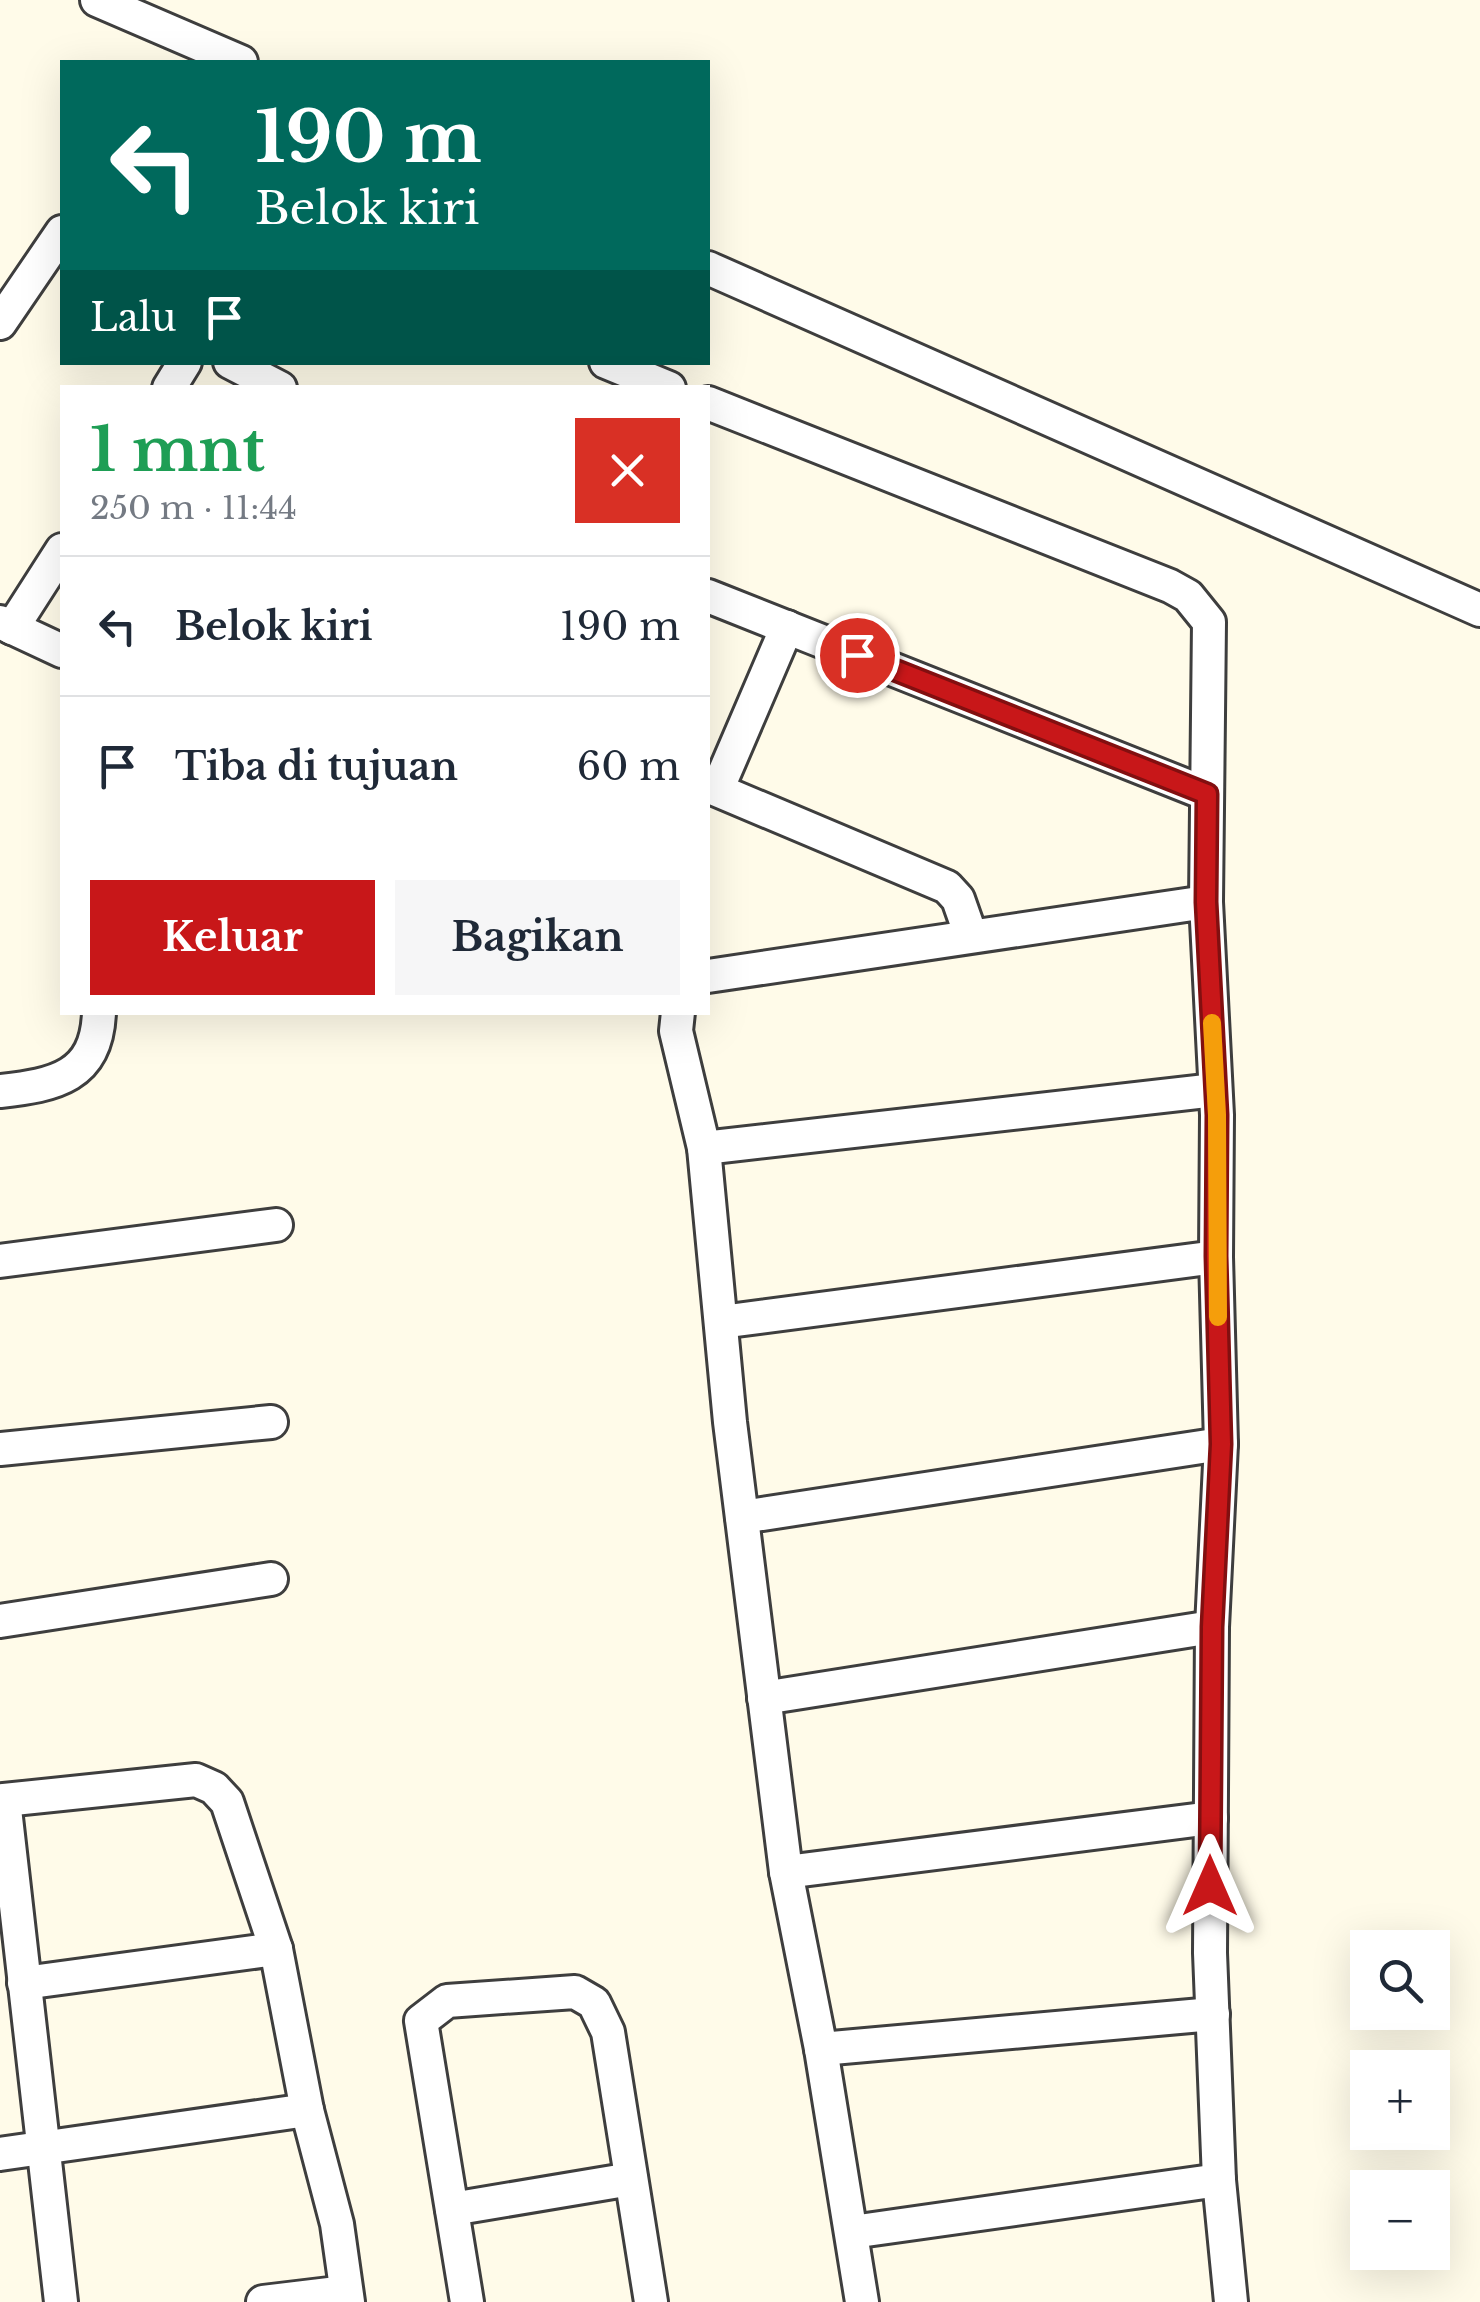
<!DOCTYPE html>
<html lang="id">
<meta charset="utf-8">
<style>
:root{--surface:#fff;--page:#f6f6f7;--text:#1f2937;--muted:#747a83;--line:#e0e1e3;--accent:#c81719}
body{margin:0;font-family:"Libre Baskerville",serif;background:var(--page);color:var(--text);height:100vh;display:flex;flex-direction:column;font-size:38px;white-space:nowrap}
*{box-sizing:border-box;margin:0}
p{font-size:32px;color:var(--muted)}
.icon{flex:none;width:55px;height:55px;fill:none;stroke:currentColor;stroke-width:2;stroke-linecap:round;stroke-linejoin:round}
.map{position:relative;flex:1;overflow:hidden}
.details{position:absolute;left:60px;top:385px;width:650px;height:630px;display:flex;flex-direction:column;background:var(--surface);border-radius:0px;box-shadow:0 10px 40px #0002}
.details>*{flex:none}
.hud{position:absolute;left:60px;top:60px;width:650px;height:305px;border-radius:0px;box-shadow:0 10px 40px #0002;background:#00695c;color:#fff;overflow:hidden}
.buttons{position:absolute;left:1350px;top:1930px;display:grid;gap:20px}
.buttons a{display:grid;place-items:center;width:100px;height:100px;border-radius:0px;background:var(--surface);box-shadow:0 10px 40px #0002;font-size:50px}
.pin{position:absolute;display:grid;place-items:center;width:85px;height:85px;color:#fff;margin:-42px;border:5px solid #fff;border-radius:50%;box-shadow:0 2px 10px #0007}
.me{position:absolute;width:110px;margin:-55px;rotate:0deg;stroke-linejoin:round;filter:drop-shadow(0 0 8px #0008)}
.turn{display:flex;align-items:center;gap:35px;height:210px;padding:0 30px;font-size:45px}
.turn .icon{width:130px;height:130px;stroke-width:2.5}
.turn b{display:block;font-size:70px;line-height:85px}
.then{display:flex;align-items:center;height:95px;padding:0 30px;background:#0003;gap:20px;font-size:38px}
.round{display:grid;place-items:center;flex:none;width:105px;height:105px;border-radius:0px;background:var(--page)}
.overview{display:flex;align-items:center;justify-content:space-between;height:170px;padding:0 30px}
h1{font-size:60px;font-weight:800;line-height:75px;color:#1e9e55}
.primary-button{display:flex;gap:20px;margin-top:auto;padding:20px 30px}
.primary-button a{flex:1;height:115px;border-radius:0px;background:var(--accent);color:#fff;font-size:40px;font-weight:800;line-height:115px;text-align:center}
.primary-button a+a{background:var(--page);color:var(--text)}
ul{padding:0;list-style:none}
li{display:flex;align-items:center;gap:30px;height:140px;padding:0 30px;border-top:2px solid var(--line)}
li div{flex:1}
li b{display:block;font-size:38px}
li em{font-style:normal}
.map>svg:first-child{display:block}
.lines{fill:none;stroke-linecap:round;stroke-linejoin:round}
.street-casing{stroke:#3e3e3e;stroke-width:38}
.street{stroke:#fff;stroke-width:32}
.route-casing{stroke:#820f10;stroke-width:25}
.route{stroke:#c81719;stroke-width:18}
.slow{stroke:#f59e0b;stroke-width:18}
</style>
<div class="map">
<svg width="1480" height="2302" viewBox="0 0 1480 2302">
<rect width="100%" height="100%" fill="#fffbe9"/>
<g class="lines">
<defs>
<g id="street">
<path d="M97 0 241 62"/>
<path d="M708 268 1480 610"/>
<path d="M0 323 62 232"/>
<path d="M230 362 280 388"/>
<path d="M606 362 669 388"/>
<path d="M169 388 185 362"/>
<path d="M708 403 1170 586 1188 596 1209 622 1206 902"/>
<path d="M708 596 1207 794"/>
<path d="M0 622 62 651"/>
<path d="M787 627 717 790 947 887 958 899 971 936"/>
<path d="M12 628 62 550"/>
<path d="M708 976 1206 902 1217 1115 1216 1257 1221 1444 1212 1627 1210 1953 1219 2180 1231 2302"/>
<path d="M678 1012 676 1031 704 1148 730 1422 786 1872 821 2049 862 2302"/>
<path d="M0 1091C55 1085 97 1077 99 1012"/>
<path d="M704 1148 1215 1090"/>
<path d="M0 1261 276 1225"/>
<path d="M721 1322 1216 1257"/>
<path d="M0 1449 271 1422"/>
<path d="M742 1517 1221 1444"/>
<path d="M0 1621 271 1579"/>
<path d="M764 1698 1212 1627"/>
<path d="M4 1800 196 1780 214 1788 227 1802 276 1949 307 2110 337 2224 348 2302"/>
<path d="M0 1801 4 1800 61 2302"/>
<path d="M786 1872 1211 1818"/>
<path d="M24 1983 276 1949"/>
<path d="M821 2049 1213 2014"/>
<path d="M0 2154 307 2110"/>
<path d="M452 2209 631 2179"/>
<path d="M852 2232 1219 2180"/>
<path d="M263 2302 346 2292"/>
<path d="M467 2302 421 2021 447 2001 575 1992 594 2003 608 2032 651 2302"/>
</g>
</defs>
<use href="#street" class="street-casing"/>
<use href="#street" class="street"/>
</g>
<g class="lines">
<defs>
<path id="route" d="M857 655 1207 794 1206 902 1217 1115 1216 1256 1221 1444 1212 1627 1210 1886"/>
</defs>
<use href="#route" class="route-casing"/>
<use href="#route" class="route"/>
<path class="slow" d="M1212 1023 1217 1115 1218 1317"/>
</g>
</svg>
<div class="buttons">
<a><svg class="icon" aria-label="search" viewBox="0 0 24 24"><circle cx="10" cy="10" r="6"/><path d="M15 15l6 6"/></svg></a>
<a>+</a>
<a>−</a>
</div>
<div class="pin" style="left:857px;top:655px;background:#d93025"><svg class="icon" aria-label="arrive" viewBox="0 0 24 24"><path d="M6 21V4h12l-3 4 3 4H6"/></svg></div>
<svg class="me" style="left:1210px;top:1886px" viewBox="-20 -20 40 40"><path d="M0-17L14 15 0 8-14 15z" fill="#c81719" stroke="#fff" stroke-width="4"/></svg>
<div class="hud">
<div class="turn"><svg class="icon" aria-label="left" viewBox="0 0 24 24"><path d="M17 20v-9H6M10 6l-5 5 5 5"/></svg><div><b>190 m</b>Belok kiri</div></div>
<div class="then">Lalu<svg class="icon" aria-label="arrive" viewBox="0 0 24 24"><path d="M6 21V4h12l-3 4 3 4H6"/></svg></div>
</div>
<section class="details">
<div class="overview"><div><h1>1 mnt</h1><p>250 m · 11:44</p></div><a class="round" style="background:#d93025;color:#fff"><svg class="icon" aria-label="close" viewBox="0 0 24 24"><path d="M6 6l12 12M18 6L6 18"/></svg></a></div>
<ul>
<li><svg class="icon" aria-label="left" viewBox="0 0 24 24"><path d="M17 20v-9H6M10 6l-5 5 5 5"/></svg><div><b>Belok kiri</b></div><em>190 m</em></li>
<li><svg class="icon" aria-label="arrive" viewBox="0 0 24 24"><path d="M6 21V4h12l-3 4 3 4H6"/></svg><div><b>Tiba di tujuan</b></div><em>60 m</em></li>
</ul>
<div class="primary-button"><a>Keluar</a><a>Bagikan</a></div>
</section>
</div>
